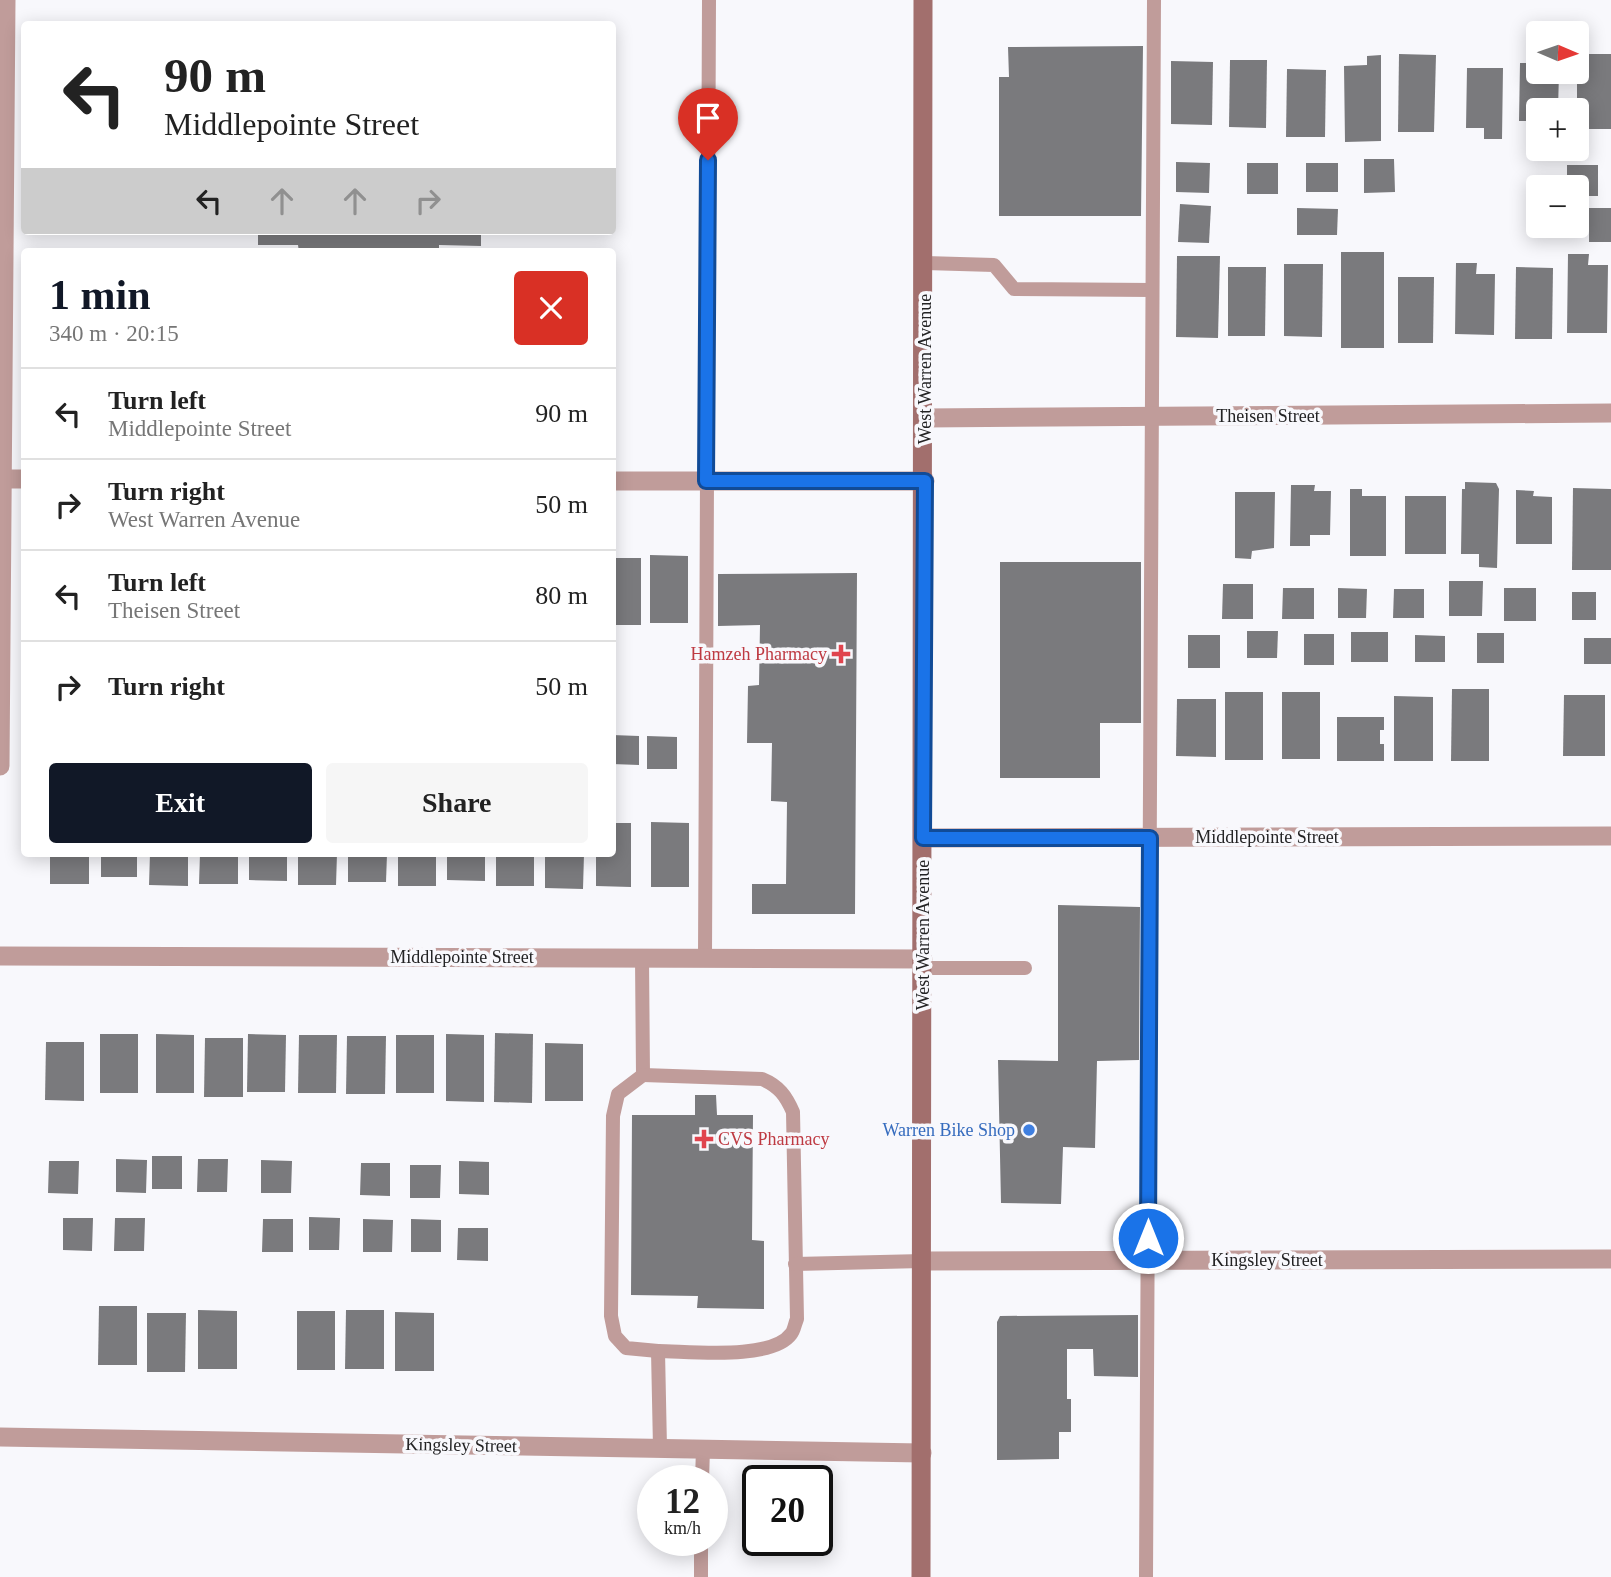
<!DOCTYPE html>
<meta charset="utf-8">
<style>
:root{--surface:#fff;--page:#f6f6f6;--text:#222;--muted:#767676;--line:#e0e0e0;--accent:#111827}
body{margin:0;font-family:Georgia,serif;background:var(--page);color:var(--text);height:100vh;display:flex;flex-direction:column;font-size:26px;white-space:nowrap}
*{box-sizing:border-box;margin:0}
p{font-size:23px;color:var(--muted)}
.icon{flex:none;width:38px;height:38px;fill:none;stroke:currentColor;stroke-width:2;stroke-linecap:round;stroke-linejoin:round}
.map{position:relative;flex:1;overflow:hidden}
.drawer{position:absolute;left:21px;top:248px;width:595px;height:609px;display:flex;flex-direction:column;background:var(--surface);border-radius:7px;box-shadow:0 4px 18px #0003}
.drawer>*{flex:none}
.guide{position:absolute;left:21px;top:21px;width:595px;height:214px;border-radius:7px;box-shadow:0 4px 18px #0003;background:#fff;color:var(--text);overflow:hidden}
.needle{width:46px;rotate:92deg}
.buttons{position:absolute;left:1526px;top:21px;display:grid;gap:14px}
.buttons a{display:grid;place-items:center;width:63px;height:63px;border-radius:7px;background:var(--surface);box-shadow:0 4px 18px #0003;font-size:35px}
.speed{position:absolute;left:637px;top:1465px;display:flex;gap:14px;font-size:35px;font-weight:700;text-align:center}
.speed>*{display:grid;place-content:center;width:91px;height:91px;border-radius:50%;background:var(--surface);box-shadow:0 4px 18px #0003;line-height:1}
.speed small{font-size:18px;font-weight:400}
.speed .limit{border:4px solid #111;border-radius:10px;background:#fff;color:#111}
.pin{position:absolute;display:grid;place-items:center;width:60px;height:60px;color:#fff;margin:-72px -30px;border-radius:50% 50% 50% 0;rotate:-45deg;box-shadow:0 0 7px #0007}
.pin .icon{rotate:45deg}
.me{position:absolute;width:77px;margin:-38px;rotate:0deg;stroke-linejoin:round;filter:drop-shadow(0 0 5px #0008)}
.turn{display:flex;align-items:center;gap:24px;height:147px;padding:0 28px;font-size:32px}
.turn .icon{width:91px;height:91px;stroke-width:2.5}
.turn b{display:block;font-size:49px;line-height:60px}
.lanes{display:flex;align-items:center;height:66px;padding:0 28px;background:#0003;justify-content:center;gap:35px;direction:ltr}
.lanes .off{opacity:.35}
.round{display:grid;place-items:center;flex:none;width:74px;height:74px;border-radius:7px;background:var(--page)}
.summary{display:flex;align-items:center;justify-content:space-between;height:119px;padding:0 28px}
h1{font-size:42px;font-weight:600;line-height:52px;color:var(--accent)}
.action{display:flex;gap:14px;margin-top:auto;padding:14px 28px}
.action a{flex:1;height:80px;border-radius:7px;background:var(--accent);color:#fff;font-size:28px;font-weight:600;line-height:80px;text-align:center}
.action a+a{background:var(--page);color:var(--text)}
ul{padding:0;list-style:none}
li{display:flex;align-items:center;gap:21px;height:91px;padding:0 28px;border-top:2px solid var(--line)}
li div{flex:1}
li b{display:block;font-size:26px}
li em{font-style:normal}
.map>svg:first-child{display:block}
.building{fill:#7a7a7d}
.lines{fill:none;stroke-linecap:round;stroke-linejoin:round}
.service{stroke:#c09c9a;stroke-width:14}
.minor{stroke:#c09c9a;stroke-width:19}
.secondary{stroke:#a26f6d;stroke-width:19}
.route-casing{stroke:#114b97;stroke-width:18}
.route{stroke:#1a73e8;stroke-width:12}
.health-dot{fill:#e0444e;stroke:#f8f8fc;stroke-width:2.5}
.shop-dot{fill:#3f7fe0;stroke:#f8f8fc;stroke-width:2.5}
.labels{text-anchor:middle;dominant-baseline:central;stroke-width:7;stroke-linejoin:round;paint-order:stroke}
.street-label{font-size:18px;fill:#232324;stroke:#f8f8fc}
.health-label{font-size:18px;fill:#be3a42;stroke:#f8f8fc;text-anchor:end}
.shop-label{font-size:18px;fill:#366cbe;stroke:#f8f8fc;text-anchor:end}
</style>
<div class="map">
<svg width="1611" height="1577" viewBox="0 0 1611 1577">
<rect width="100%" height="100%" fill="#f8f8fc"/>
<g class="building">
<path d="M1143 46 1141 216H999V77H1009L1008 47Z"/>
<path d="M1399 54 1436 55 1434 132H1398Z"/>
<rect x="1577" y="54" width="34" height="75"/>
<path d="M1381 55V141L1345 142 1344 66 1367 65V56Z"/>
<path d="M1230 60H1267L1266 128 1229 127Z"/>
<path d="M1171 61 1213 62 1212 125 1171 124Z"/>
<path d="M1520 63H1538V72H1559L1558 110H1538V121H1519Z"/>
<path d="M1467 68H1503L1502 139H1484V128H1466Z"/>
<path d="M1287 69 1326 70 1325 137H1286Z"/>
<path d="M1364 159H1394L1395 192 1364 193Z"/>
<path d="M1176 162 1210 163 1209 193 1176 192Z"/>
<rect x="1247" y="163" width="31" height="31"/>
<rect x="1306" y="163" width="32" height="29"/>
<path d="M1567 165H1598V196H1577V187H1567Z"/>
<path d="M1180 204 1211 206 1209 243 1178 242Z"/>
<path d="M1297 208 1338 209 1337 235H1297Z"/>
<rect x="1589" y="208" width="22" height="34"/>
<path d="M258 231H481V246L439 245V252H299L298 245H258Z"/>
<rect x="1341" y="252" width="43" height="96"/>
<path d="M1568 254H1589L1588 265H1608L1607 333H1567Z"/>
<path d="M1177 256H1220L1218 338 1176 337Z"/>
<path d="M1456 263H1477L1476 274H1495L1494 335 1455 334Z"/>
<path d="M1284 264H1323L1322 337 1284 336Z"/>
<path d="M1228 267H1266L1265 336H1228Z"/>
<path d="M1516 267 1553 268 1552 339H1515Z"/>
<path d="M1398 277H1434L1433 343H1398Z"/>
<path d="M1465 482 1496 483 1499 489 1497 568 1479 567V554H1461L1462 489H1465Z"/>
<path d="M1291 485H1315L1314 491H1331L1330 535H1310V546H1290Z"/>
<path d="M1573 488 1611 489V570H1572Z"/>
<path d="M1350 489H1362V496H1386V556H1350Z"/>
<path d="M1516 490 1534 491 1533 496 1552 497V544H1516Z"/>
<path d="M1235 492H1275L1274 548 1252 551 1251 559 1235 558Z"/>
<rect x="1405" y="496" width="41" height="58"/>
<path d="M650 555 688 556V623H650Z"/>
<rect x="612" y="558" width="29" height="67"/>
<path d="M1000 562H1141V723H1100V778H1000Z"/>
<path d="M857 573 855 914H752V884H786L787 802 771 801 772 743H747L748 686 759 685 760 625 718 626V574Z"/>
<path d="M1449 581H1483L1482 616H1449Z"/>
<path d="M1223 584H1253V619H1222Z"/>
<path d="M1283 588H1314V619H1282Z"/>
<path d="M1338 588 1367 589 1366 618H1338Z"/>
<rect x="1504" y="588" width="32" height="33"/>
<path d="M1394 589H1424V618H1393Z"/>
<rect x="1572" y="592" width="24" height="28"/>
<path d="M1247 631H1278L1277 658H1247Z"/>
<rect x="1351" y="632" width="37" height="30"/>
<rect x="1477" y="633" width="27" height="30"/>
<rect x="1304" y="634" width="30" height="31"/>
<rect x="1188" y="635" width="32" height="33"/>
<path d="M1415 635 1445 636V662H1415Z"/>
<rect x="1584" y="638" width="27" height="26"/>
<path d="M1452 689H1489V761H1451Z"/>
<rect x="1225" y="692" width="38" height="68"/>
<rect x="1282" y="692" width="38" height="67"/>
<path d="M1564 695H1605V756H1563Z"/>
<path d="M1394 696 1433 697V761H1394Z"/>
<path d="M1177 699H1216V757L1176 756Z"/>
<path d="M1337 717H1384V730H1380V744H1384V761H1337Z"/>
<path d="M612 735 639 736V765L612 764Z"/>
<path d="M647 736 677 737V769H647Z"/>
<path d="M651 822 689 823V887H651Z"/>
<path d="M612 823H631V887L596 886V854H612Z"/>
<rect x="50" y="854" width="39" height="30"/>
<rect x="101" y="854" width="36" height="23"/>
<path d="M150 854H188V886L149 885Z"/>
<path d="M200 854H238V884H199Z"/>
<path d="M249 854H287V881L249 880Z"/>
<path d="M298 854H337L336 885H298Z"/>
<path d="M348 854H387L386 882H348Z"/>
<rect x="398" y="854" width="38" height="32"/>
<path d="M447 854H485V881L447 880Z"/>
<rect x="496" y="854" width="38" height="32"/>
<path d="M545 854H584L583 889 545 888Z"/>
<path d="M1058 905 1140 907 1139 1060 1097 1061 1095 1148 1063 1147 1061 1204 1001 1203 998 1060 1058 1061Z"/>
<path d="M495 1033 533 1034 532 1103 494 1102Z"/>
<rect x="100" y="1034" width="38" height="59"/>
<path d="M156 1034 194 1035V1093H156Z"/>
<path d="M248 1034 286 1035 285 1092H247Z"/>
<path d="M446 1034 484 1035V1102L446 1101Z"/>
<path d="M299 1035H337L336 1093H298Z"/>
<rect x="396" y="1035" width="38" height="58"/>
<path d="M347 1036H386L385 1094H346Z"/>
<path d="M205 1038H243V1097H204Z"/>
<path d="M46 1042H84V1101L45 1100Z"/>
<path d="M545 1043 583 1044V1101H545Z"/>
<path d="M695 1095H716L717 1115H753L752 1240 764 1241V1309L697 1308 698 1296 631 1295 632 1115H695Z"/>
<rect x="152" y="1156" width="30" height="33"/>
<path d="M116 1159 147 1160 146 1193 116 1192Z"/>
<path d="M198 1159H228L227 1192H197Z"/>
<path d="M261 1160 292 1161 291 1193H261Z"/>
<path d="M49 1161H79L78 1194 48 1193Z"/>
<path d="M459 1161 489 1162V1195L459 1194Z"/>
<path d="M361 1163H390V1196L360 1195Z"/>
<path d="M410 1165H441L440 1198H410Z"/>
<path d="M309 1217 340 1218 339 1250H309Z"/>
<path d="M63 1218H93L92 1251 63 1250Z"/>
<path d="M115 1218H145L144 1251H114Z"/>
<path d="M263 1219H293V1252H262Z"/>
<path d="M363 1219 393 1220 392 1252H363Z"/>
<path d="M411 1219 441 1220V1252H411Z"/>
<path d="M458 1228H488V1261L457 1260Z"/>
<path d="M99 1306H137V1365H98Z"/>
<path d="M198 1310 237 1311V1369H198Z"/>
<path d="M346 1310H384V1369H345Z"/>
<rect x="297" y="1311" width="38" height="59"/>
<path d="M395 1312 434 1313V1371H395Z"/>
<path d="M147 1313H186L185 1372H147Z"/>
<path d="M1138 1315V1377L1094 1376 1093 1349H1067V1399H1071V1432H1059V1459L997 1460V1322L1000 1316Z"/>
</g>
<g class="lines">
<g class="service">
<path d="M925 263 994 265 1014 289 1152 290"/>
<path d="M642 958 643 1075 762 1079C779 1086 786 1096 793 1112L797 1319C795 1323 794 1331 791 1334 771 1361 688 1351 658 1351L660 1448"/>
<path d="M705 958 709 0"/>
<path d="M924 968H1025"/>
<path d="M643 1075 618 1094 613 1116 611 1316 615 1336 626 1348 658 1351"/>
<path d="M795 1264 923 1261"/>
<path d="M702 1480 703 1449"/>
<path d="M701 1577V1540"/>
<path d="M1146 1577 1154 0"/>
</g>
<g class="minor">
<path d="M925 418 1611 413"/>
<path d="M0 479H24"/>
<path d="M612 481H925"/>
<path d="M0 766 6 0"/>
<path d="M924 838 1611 836"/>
<path d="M0 956 923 959"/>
<path d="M923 1261 1611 1259"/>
<path d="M0 1437 922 1453"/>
</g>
<path class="secondary" d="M921 1577 923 0"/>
</g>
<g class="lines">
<defs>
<path id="route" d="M708 160 706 481H925L923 838H1150L1148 1238"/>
</defs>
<use href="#route" class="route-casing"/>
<use href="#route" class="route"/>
</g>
<g class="health-dot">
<path d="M837.5 643.5h7v7h7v7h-7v7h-7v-7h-7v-7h7z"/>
<path d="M700.5 1128.5h7v7h7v7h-7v7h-7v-7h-7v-7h7z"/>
</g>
<circle class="shop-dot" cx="1029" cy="1130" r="7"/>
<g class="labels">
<g class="street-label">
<text transform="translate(925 369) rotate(-90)">West Warren Avenue</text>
<text x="1268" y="416">Theisen Street</text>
<text x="1267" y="837">Middlepointe Street</text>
<text transform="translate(923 935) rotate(-90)">West Warren Avenue</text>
<text x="462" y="957">Middlepointe Street</text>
<text x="1267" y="1260">Kingsley Street</text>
<text transform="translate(461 1445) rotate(1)">Kingsley Street</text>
</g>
<g class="health-label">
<text x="827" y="654">Hamzeh Pharmacy</text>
<text x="718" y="1139" text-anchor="start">CVS Pharmacy</text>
</g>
<g class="shop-label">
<text x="1015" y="1130">Warren Bike Shop</text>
</g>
</g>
</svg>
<div class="buttons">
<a><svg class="needle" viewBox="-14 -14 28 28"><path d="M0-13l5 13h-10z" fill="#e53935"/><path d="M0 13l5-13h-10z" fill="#767676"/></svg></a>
<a>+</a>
<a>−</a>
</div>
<div class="speed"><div>12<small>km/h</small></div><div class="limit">20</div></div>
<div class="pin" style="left:708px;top:160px;background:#d93025"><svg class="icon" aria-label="arrive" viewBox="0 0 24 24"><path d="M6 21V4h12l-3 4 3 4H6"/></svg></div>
<svg class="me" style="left:1148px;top:1238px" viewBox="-20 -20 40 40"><circle r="17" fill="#1a73e8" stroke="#fff" stroke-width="3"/><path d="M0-11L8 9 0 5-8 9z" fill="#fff"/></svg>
<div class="guide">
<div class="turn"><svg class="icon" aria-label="left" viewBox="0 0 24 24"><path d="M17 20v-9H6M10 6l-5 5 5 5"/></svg><div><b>90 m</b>Middlepointe Street</div></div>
<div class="lanes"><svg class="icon" aria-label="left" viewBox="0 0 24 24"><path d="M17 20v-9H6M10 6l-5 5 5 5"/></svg><svg class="icon off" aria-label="ahead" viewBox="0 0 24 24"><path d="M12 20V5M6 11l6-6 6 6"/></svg><svg class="icon off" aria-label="ahead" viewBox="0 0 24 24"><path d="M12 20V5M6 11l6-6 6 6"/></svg><svg class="icon off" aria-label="right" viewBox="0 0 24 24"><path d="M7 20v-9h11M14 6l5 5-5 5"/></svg></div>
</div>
<section class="drawer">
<div class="summary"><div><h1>1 min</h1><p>340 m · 20:15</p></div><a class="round" style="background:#d93025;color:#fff"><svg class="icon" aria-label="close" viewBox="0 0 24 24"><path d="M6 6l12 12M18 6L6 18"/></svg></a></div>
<ul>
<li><svg class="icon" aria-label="left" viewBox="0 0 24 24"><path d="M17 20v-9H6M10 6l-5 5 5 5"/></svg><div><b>Turn left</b><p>Middlepointe Street</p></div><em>90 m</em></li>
<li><svg class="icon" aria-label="right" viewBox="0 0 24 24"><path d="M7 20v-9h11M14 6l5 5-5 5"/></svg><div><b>Turn right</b><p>West Warren Avenue</p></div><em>50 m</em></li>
<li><svg class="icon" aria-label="left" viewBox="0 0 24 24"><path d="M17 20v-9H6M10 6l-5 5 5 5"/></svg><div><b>Turn left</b><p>Theisen Street</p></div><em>80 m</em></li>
<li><svg class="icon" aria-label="right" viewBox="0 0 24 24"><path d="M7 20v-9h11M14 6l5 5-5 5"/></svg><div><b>Turn right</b></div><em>50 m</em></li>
</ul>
<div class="action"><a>Exit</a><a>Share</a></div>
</section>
</div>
